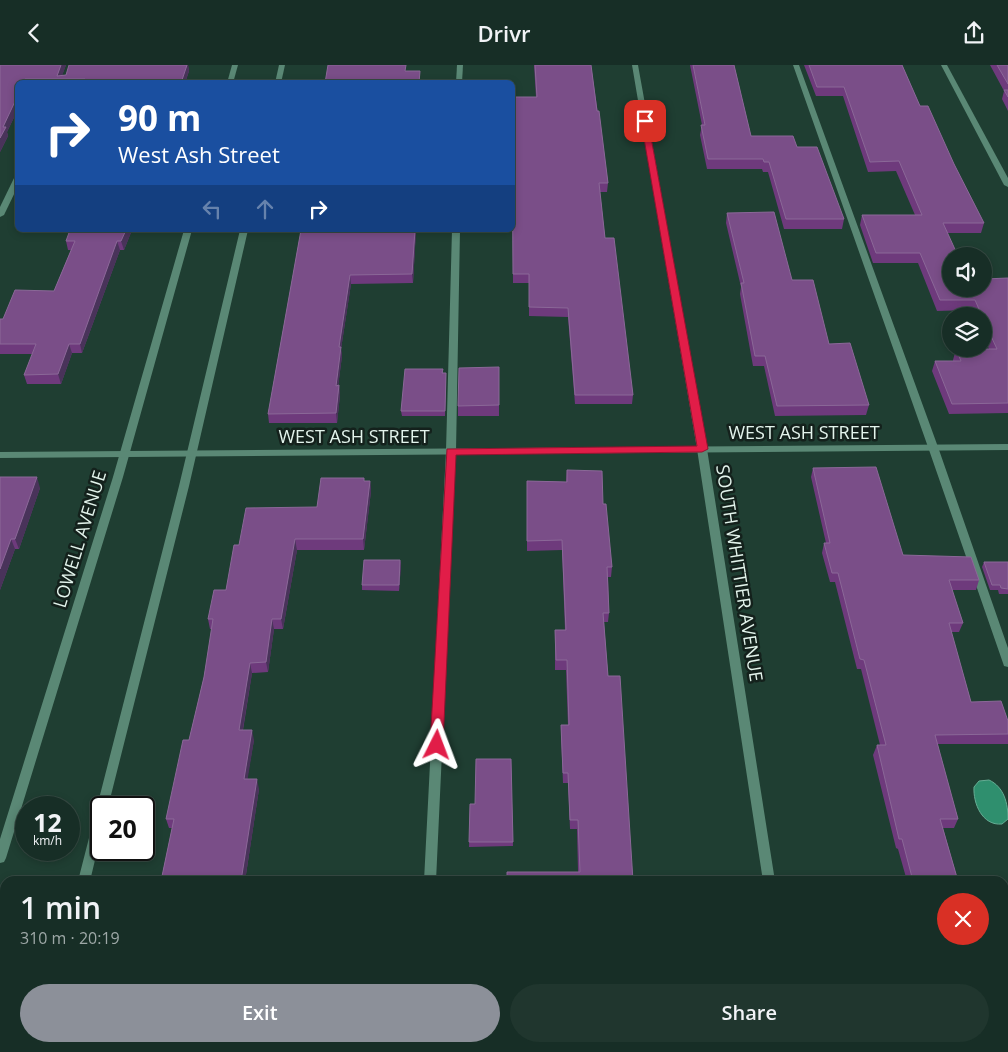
<!DOCTYPE html>
<meta charset="utf-8">
<style>
:root{--surface:#172e26;--page:#20362e;--text:#f1f3f6;--muted:#9ea8a7;--line:#364a43;--accent:#8c9099}
body{margin:0;font-family:"Open Sans",sans-serif;background:var(--page);color:var(--text);height:100vh;display:flex;flex-direction:column;font-size:19px;white-space:nowrap}
*{box-sizing:border-box;margin:0}
p{font-size:16px;color:var(--muted)}
.icon{flex:none;width:28px;height:28px;fill:none;stroke:currentColor;stroke-width:2;stroke-linecap:round;stroke-linejoin:round}
.map{position:relative;flex:1;overflow:hidden}
.sheet{position:absolute;left:0px;top:811px;width:1009px;height:176px;display:flex;flex-direction:column;background:var(--surface);border-radius:15px 15px 0 0;box-shadow:0 2px 8px #0003,0 0 0 1px var(--line)}
.sheet>*{flex:none}
.top-card{position:absolute;left:15px;top:15px;width:500px;height:152px;border-radius:8px;box-shadow:0 2px 8px #0003,0 0 0 1px var(--line);background:#1a4fa0;color:#fff;overflow:hidden}
.buttons{position:absolute;left:942px;top:182px;display:grid;gap:10px}
.buttons a{display:grid;place-items:center;width:50px;height:50px;border-radius:50%;background:var(--surface);box-shadow:0 2px 8px #0003,0 0 0 1px var(--line);font-size:25px}
.speed{position:absolute;left:15px;top:731px;display:flex;gap:10px;font-size:25px;font-weight:700;text-align:center}
.speed>*{display:grid;place-content:center;width:65px;height:65px;border-radius:50%;background:var(--surface);box-shadow:0 2px 8px #0003,0 0 0 1px var(--line);line-height:1}
.speed small{font-size:12px;font-weight:400}
.speed .limit{border:2px solid #111;border-radius:8px;background:#fff;color:#111}
.pin{position:absolute;display:grid;place-items:center;width:42px;height:42px;color:#fff;margin:-21px;border-radius:10px;box-shadow:0 2px 8px #0006}
.me{position:absolute;width:55px;margin:-28px;rotate:3deg;stroke-linejoin:round;filter:drop-shadow(0 0 4px #0008)}
.turn{display:flex;align-items:center;gap:18px;height:105px;padding:0 20px;font-size:22px}
.turn .icon{width:65px;height:65px;stroke-width:2.5}
.turn b{display:block;font-size:35px;line-height:42px}
.lanes{display:flex;align-items:center;height:48px;padding:0 20px;background:#0003;justify-content:center;gap:25px;direction:ltr}
.lanes .off{opacity:.35}
.round{display:grid;place-items:center;flex:none;width:52px;height:52px;border-radius:26px;background:var(--page)}
.summary{display:flex;align-items:center;justify-content:space-between;height:85px;padding:0 20px}
h1{font-size:30px;font-weight:600;line-height:38px}
.cta{display:flex;gap:10px;margin-top:auto;padding:10px 20px}
.cta a{flex:1;height:58px;border-radius:30px;background:var(--accent);color:#fff;font-size:20px;font-weight:600;line-height:58px;text-align:center}
.cta a+a{background:var(--page);color:var(--text)}
header{display:flex;justify-content:space-between;align-items:center;height:65px;padding:0 20px;background:var(--surface);font-size:22px;font-weight:600}
.map>svg:first-child{display:block}
.water{fill:#2f8f6e;stroke:#65ad94}
.lines{fill:none;stroke-linecap:round;stroke-linejoin:round}
.service{fill:#5a8875;fill-rule:evenodd}
.minor{fill:#5a8875;fill-rule:evenodd}
.tertiary{fill:#5a8875;fill-rule:evenodd}
.wall{fill:#6e3a7c}
.shaded-wall{fill:#49335a}
.building{fill:#7a4e88;stroke:#8b6898}
.route{fill:#e11d48;stroke:#92132f}
.labels{text-anchor:middle;dominant-baseline:central;stroke-width:5;stroke-linejoin:round;paint-order:stroke}
.street-label{font-size:18px;fill:#e3f4ec;stroke:#14211c}
</style>
<header><svg class="icon" aria-label="back" viewBox="0 0 24 24"><path d="M15 5l-7 7 7 7"/></svg>Drivr<svg class="icon" aria-label="share" viewBox="0 0 24 24"><path d="M12 15V3M7 8l5-5 5 5M5 13v7h14v-7"/></svg></header>
<div class="map">
<svg width="1008" height="987" viewBox="0 0 1008 987">
<rect width="100%" height="100%" fill="#1f3e32"/>
<path class="water" d="M989 715C1004 722 1008 738 1008 754L1002 759C982 761 973 738 974 722L979 716Z"/>
<g class="lines">
<g class="service">
<path d="M457 0H463L462 18H456Z"/>
<path d="M793 0H799L938 382 1008 583V602L1004 601 1003 598 928 382Z"/>
<path d="M15 111H18V121L4 150 0 152V142Z"/>
<path d="M452 165H460L456 386 436 816H424L446 386Z"/>
<rect x="415" y="982" width="14" height="5"/>
</g>
<g class="minor">
<path d="M232 0H238L233 18H227Z"/>
<path d="M279 0H285L281 18H275Z"/>
<path d="M632 0H638L707 384 775 816H763L697 384Z"/>
<path d="M941 0H947L1008 113V122L1004 120Z"/>
<path d="M184 165H192L123 412 6 793 4 797 0 798V774L113 412Z"/>
<path d="M240 165H248L189 421 108 742H101V770L90 816H78L179 421Z"/>
<path d="M34 982H48L47 987H33Z"/>
<rect x="788" y="982" width="14" height="5"/>
</g>
<path class="tertiary" d="M1008 379V385L0 393V387Z"/>
</g>
<g class="wall">
<path d="M0 0H66L62 10H66L69 0H188L189 6 185 18H18V44L7 67 8 71 0 87Z"/>
<path d="M534 0H591L608 118 607 127H600L605 173 633 330 632 339H575L568 252 529 251V218H513L512 32H536Z"/>
<path d="M690 0H734L751 71 797 82 844 154 842 164H784L768 107H763L762 104H707L700 70 702 60Z"/>
<path d="M804 0H902L920 41 954 99 984 158 981 168H947L951 224 1008 213V348L949 349 932 306 935 296H953V295L956 284H989L984 273V251H974L971 245 937 246 918 198H873L860 160 862 150H915L896 106 868 107 843 31H816Z"/>
<path d="M990 0H1008V46L1002 34 1004 26Z"/>
<path d="M727 148 792 215 829 279 869 340 866 350 775 351 764 301H753L740 229 741 222 726 158Z"/>
<path d="M132 165 124 185H120L82 288H72L61 319H27L24 310 33 289H0V254H3L54 226 71 185H68L66 176Z"/>
<path d="M301 165H416L413 218 351 219 341 284 342 291 338 321 339 320 340 330 337 358H269L268 349Z"/>
<path d="M499 302V351H458V341Z"/>
<path d="M443 304V308L446 313 445 351H402L401 346Z"/>
<path d="M813 403 903 490 979 515 976 525H952L963 558 959 567H951L971 637 1008 656V679H937L958 754 954 763H943L958 816H907L898 784 896 783 873 690 877 680H880L861 604H857L835 517H830L822 488 824 478H826L811 412Z"/>
<path d="M567 405 603 439 612 502 611 512H608L609 548 608 557H604L608 611 633 816 578 807 577 764H570L568 718H563L561 669V660H568L566 605H555V565H565L562 485 527 486V416L566 417Z"/>
<path d="M0 412 40 423 19 484H15L0 525Z"/>
<path d="M364 413V416H370L371 426 364 485H297L283 564H274L268 607 252 608 243 665 254 675 247 714 259 724 245 816H161L172 763H169L166 754 189 675 204 612 212 564H210L208 554 226 525 239 480 317 442Z"/>
<path d="M400 495 401 500 399 526 362 525V520Z"/>
<path d="M984 497H1008V529H999L998 525H990L982 502Z"/>
<path d="M511 694 513 781 469 782 470 739H475Z"/>
<path d="M946 982H1004L1008 987H947Z"/>
</g>
<g class="shaded-wall">
<path d="M61 0H66L61 14 57 11Z"/>
<path d="M187 0H188L189 6 185 18H181Z"/>
<path d="M18 30V44L7 67 8 71 0 87V73L3 62Z"/>
<path d="M126 165H132L124 185 121 176Z"/>
<path d="M415 165H416L413 218 412 209Z"/>
<path d="M117 176 120 185 82 288 80 279Z"/>
<path d="M350 210 351 219 341 284 342 291 337 330 336 321 339 282Z"/>
<path d="M69 279 72 288 61 319 58 309Z"/>
<path d="M339 320 340 330 337 358 336 348Z"/>
<path d="M37 412 40 423 19 484 15 474Z"/>
<path d="M370 416 371 426 364 485 363 474Z"/>
<path d="M11 474 15 484 0 525V504Z"/>
<path d="M295 474 297 485 283 564 281 554Z"/>
<path d="M400 495 401 500 399 526V520Z"/>
<path d="M272 554 274 564 268 607 266 597Z"/>
<path d="M250 598 252 608 241 675 239 665Z"/>
<path d="M252 665 254 675 246 724 244 714Z"/>
<path d="M257 714 259 724 245 816H241Z"/>
<path d="M216 982H221L220 987H215Z"/>
</g>
<g class="building">
<path d="M0 0H61L57 11 66 10 69 0H187L181 18H83L85 14H25L23 18H18V30L3 62H6L0 73Z"/>
<path d="M328 0H406L405 6H420L419 18H325Z"/>
<path d="M535 0H591L597 46H599L608 118H599L605 173H614L633 330H575L568 243 529 242V209H513L512 32H537Z"/>
<path d="M693 0H734L751 71H793L797 82H817L844 154H786L769 97H764L763 94H708L701 60H705Z"/>
<path d="M809 0H902L920 41H928L954 99 984 158H943L958 191H951V224H984V214L1008 213V338L952 339 935 296H961L956 284H997L984 256V251H982L975 235H940L920 188H876L862 150H922L899 96 870 97 844 22H817Z"/>
<path d="M997 0H1008V19Z"/>
<path d="M1004 25H1008V32Z"/>
<path d="M774 147 792 215H813L829 279 850 278 869 340 777 341 765 291H755L741 218H744L727 148Z"/>
<path d="M70 165H126L121 176H117L80 279H69L58 309 24 310 36 279H0V254H3L15 225 54 226 75 176H66Z"/>
<path d="M301 165H415L412 209 350 210 339 282H341L336 321 339 320 336 348 268 349Z"/>
<path d="M499 302V340L458 341 459 303Z"/>
<path d="M405 304H443L442 308H446L445 346H401Z"/>
<path d="M876 402 903 490 971 492 979 515H949L963 558H949L971 637 1001 636 1008 656V669L935 670 958 754H940L958 816H913L902 774H899L877 680H886L864 595 860 594 838 508H832L824 478H830L813 403Z"/>
<path d="M567 405 602 406 603 439H606L612 502H607L609 548H603L608 611H620L633 816H507V807H580L578 755H570L568 708H563L561 660H569L567 595H556L555 565H566L562 475 527 476V416L567 417Z"/>
<path d="M0 412H37L15 474H11L0 504Z"/>
<path d="M321 413H364V416H370L363 474H295L281 554H272L266 597 250 598 239 665H252L244 714H257L241 816H161L174 754H166L183 675H189L204 612 213 554H208L214 525H226L234 480H239L246 443 317 442Z"/>
<path d="M364 495H400L399 520H362Z"/>
<path d="M984 497H1008V524L1001 523 1000 520H992Z"/>
<path d="M476 694H511L513 777H469L470 739H475Z"/>
<path d="M1004 937H1008V987H954L953 982H1004Z"/>
<path d="M136 982H216L215 987H135Z"/>
<path d="M561 982H649L650 987H561Z"/>
</g>
<path class="route" d="M645 54 648 56 708 384 702 387 456 390 443 680 437 686 430 680 447 384 697 381 641 56Z"/>
<g class="labels">
<g class="street-label">
<text x="804" y="367">WEST ASH STREET</text>
<text x="354" y="371">WEST ASH STREET</text>
<text transform="translate(79 474) rotate(-73)">LOWELL AVENUE</text>
<text transform="translate(740 508) rotate(81)">SOUTH WHITTIER AVENUE</text>
</g>
</g>
</svg>
<div class="buttons">
<a><svg class="icon" aria-label="sound" viewBox="0 0 24 24"><path d="M4 9h4l5-4v14l-5-4H4zM17 9q2 3 0 6"/></svg></a>
<a><svg class="icon" aria-label="layers" viewBox="0 0 24 24"><path d="M12 4l9 5-9 5-9-5zM3 14l9 5 9-5"/></svg></a>
</div>
<div class="speed"><div>12<small>km/h</small></div><div class="limit">20</div></div>
<div class="pin" style="left:645px;top:56px;background:#d93025"><svg class="icon" aria-label="arrive" viewBox="0 0 24 24"><path d="M6 21V4h12l-3 4 3 4H6"/></svg></div>
<svg class="me" style="left:437px;top:680px" viewBox="-20 -20 40 40"><path d="M0-17L14 15 0 8-14 15z" fill="#e11d48" stroke="#fff" stroke-width="4"/></svg>
<div class="top-card">
<div class="turn"><svg class="icon" aria-label="right" viewBox="0 0 24 24"><path d="M7 20v-9h11M14 6l5 5-5 5"/></svg><div><b>90 m</b>West Ash Street</div></div>
<div class="lanes"><svg class="icon off" aria-label="left" viewBox="0 0 24 24"><path d="M17 20v-9H6M10 6l-5 5 5 5"/></svg><svg class="icon off" aria-label="ahead" viewBox="0 0 24 24"><path d="M12 20V5M6 11l6-6 6 6"/></svg><svg class="icon" aria-label="right" viewBox="0 0 24 24"><path d="M7 20v-9h11M14 6l5 5-5 5"/></svg></div>
</div>
<section class="sheet">
<div class="summary"><div><h1>1 min</h1><p>310 m · 20:19</p></div><a class="round" style="background:#d93025;color:#fff"><svg class="icon" aria-label="close" viewBox="0 0 24 24"><path d="M6 6l12 12M18 6L6 18"/></svg></a></div>
<div class="cta"><a>Exit</a><a>Share</a></div>
</section>
</div>
